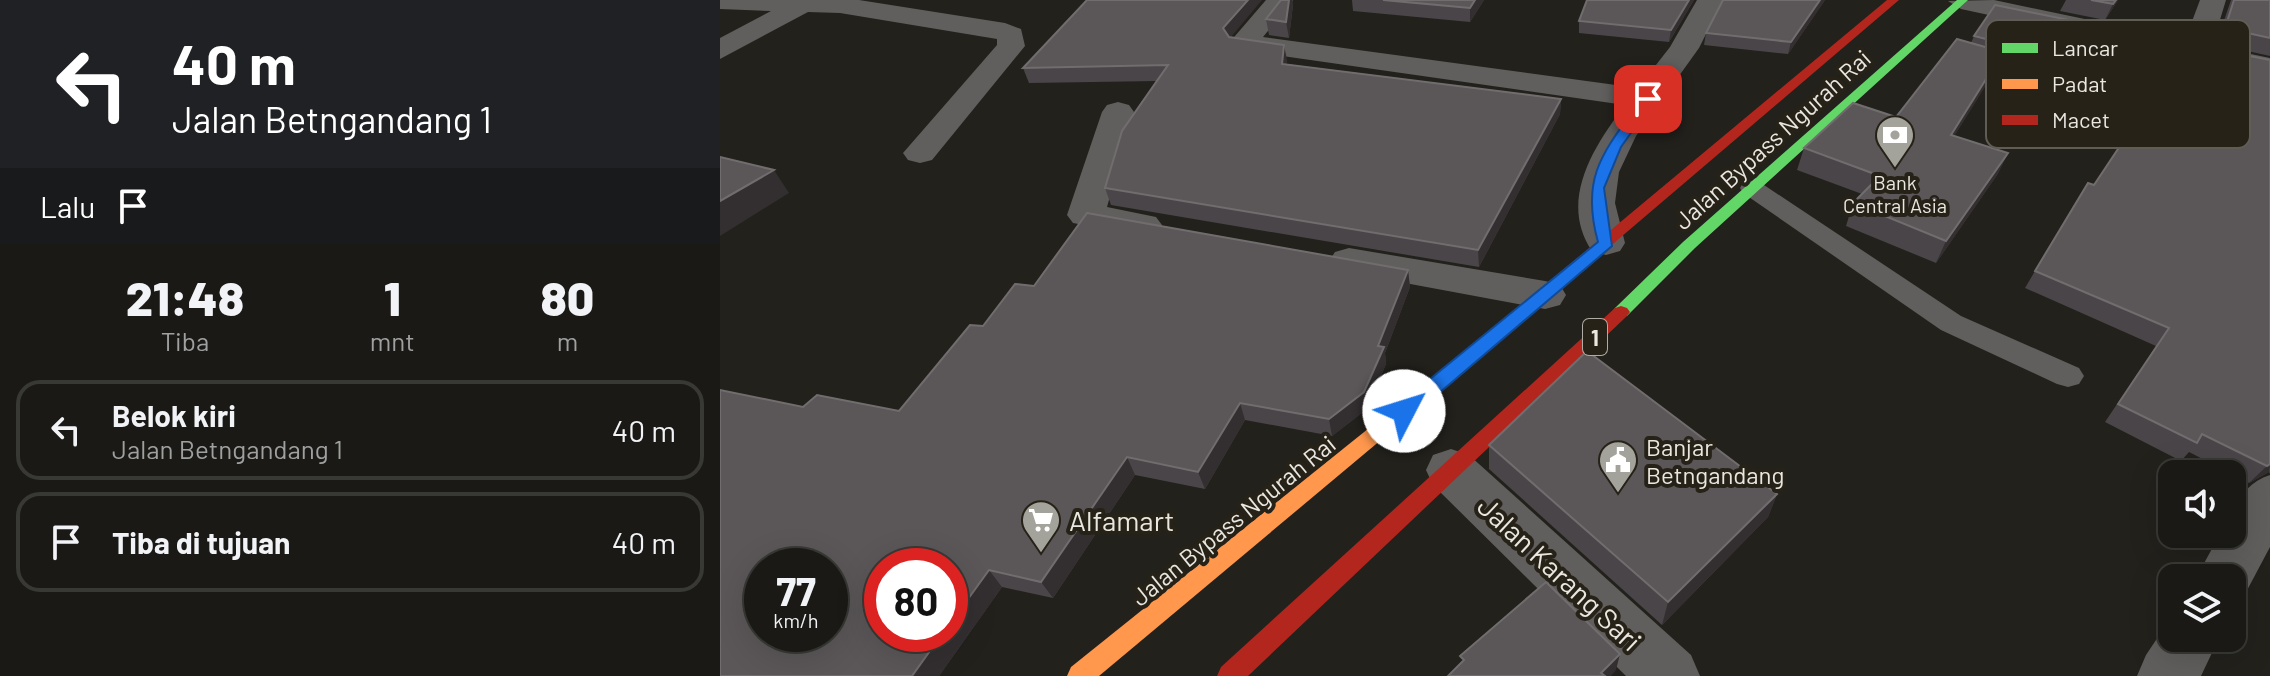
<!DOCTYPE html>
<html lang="id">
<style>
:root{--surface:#1a1915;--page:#23221e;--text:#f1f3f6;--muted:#9fa0a0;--line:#383834}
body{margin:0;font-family:Barlow,sans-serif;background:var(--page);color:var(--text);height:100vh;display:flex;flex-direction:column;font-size:30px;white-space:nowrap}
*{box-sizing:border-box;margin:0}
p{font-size:26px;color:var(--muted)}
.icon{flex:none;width:44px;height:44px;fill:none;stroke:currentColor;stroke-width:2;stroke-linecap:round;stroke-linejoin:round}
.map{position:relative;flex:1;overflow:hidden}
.side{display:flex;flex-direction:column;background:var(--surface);width:720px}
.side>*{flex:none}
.hud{background:#202124;color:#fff;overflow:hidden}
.fabs{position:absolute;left:1438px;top:460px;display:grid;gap:16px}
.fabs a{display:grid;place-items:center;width:88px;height:88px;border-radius:16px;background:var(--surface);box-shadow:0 8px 32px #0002,0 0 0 2px var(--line);font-size:40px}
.speed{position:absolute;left:24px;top:548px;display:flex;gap:16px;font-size:40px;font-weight:700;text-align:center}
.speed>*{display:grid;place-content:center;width:104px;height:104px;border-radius:50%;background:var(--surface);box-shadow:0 8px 32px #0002,0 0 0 2px var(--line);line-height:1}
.speed small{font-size:20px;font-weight:400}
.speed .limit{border:12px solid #d22;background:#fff;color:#111}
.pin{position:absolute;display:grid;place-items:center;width:68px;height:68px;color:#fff;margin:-34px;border-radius:16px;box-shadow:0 4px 12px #0006}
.me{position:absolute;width:88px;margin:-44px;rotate:50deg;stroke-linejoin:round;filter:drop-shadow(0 0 6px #0008)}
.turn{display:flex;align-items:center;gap:28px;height:168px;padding:0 40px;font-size:36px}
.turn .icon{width:104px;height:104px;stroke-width:2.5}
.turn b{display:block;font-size:56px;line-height:68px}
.then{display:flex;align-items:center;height:76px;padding:0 40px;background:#0003;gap:16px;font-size:30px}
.eta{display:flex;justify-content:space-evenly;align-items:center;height:136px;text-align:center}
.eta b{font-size:48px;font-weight:800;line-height:56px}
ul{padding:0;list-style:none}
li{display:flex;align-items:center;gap:24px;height:100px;margin:0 16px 12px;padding:0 24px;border:4px solid var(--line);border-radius:24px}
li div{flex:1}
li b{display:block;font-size:30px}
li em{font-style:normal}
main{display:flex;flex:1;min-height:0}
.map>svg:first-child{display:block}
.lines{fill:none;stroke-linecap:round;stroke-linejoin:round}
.lane{fill:#615f5d;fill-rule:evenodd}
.street{fill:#615f5d;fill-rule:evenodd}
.fast{fill:#63d668;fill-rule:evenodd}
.slow{fill:#ff974d;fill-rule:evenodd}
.jam{fill:#b3261e;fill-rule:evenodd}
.wall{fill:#4a4548}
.shaded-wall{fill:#332f30}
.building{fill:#5b5759;stroke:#716d6e;stroke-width:2;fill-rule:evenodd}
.route{fill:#1a73e8;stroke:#114b97;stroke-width:2}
.labels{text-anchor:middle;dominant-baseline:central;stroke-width:8;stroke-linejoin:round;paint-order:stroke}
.far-poi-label{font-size:20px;fill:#e9e7e0;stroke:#262218}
.shield{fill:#262218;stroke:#aeaca4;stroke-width:2}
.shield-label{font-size:22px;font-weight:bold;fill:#e9e7e0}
.street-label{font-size:24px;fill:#e9e7e0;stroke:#262218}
.poi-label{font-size:24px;fill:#e9e7e0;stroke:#262218;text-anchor:start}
.near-poi-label{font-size:28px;fill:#e9e7e0;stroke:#262218;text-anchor:start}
.near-street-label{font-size:28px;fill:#e9e7e0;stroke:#262218}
.key{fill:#262218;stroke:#605d54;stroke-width:2}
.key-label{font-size:22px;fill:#e9e7e0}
</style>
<main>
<section class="side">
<div class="hud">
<div class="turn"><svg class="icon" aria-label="left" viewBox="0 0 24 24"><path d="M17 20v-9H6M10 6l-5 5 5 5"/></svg><div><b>40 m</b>Jalan Betngandang 1</div></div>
<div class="then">Lalu<svg class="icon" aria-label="arrive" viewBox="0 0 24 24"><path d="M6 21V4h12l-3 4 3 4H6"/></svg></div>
</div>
<div class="eta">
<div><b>21:48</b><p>Tiba</p></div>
<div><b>1</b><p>mnt</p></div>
<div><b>80</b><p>m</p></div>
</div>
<ul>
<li><svg class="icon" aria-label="left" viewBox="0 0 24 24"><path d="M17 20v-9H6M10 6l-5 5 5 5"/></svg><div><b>Belok kiri</b><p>Jalan Betngandang 1</p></div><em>40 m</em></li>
<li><svg class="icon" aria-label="arrive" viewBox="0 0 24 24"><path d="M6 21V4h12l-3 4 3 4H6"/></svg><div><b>Tiba di tujuan</b></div><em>40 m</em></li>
</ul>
</section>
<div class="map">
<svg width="1550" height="676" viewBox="0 0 1550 676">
<rect width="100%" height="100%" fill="#22211c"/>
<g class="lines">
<path class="lane" d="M1032 181 1041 183 1241 316 1359 368 1364 376 1359 384 1348 387 1337 384 1221 330 1023 193 1020 188 1023 183Z"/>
<g class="street">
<path d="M0 0H139L285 23 301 29 305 46 212 160 200 163 188 160 183 153 277 45V39L120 13 88 12 0 59V38L51 11 0 9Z"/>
<path d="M546 0H573L543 37 918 88 950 47 977 0H1003L979 48 916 136 899 172 895 203 905 243 900 251 886 255 872 251C838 201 874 146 905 105L513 49 509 43Z"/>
<path d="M1274 0 1465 40 1480 0H1506L1492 46 1550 58V76L1458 56 1439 127 1435 134 1423 137 1411 134 1407 127 1431 50 1241 9 1228 1Z"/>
<path d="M398 102 409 105 414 112 387 207 436 217 442 225 436 233 423 236 353 223 347 215 382 112 387 105Z"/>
<path d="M629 248 825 281 840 285 846 295 840 305 825 309 615 270 609 261 615 252Z"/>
<path d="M731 449 749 455 971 655 980 676H906L713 485 706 470 713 455Z"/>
<path d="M1550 475V547L1524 596 1512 600V578H1476L1500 534H1512C1512 506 1523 484 1550 475Z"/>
<path d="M1452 616V638H1499L1481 676H1417L1426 655Z"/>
</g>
<path class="fast" d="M1237 0H1248L975 248 907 316H895L892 312 895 308 963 242Z"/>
<path class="slow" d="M766 337 775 343 772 347 379 676H347L351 667 760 339Z"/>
<g class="jam">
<path d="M1167 0H1179L772 347H760L757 343 760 339Z"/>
<path d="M901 306 907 308 910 312 907 316 528 676H497L501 667 895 308Z"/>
</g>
</g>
<g class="wall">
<path d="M561 0H572L573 5 569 38 549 35 546 19Z"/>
<path d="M632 0H764L750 22 633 11Z"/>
<path d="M867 0H974L949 42 859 33V21Z"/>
<path d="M1105 0 1068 54 984 45 986 33Z"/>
<path d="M1346 0H1398L1385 20 1340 11Z"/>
<path d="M1511 0H1550V56L1496 44Z"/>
<path d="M1378 26 1364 50 1348 46 1332 72 1280 58 1274 72 1234 136 1288 153 1277 175 1216 263 1126 226 1133 203 1142 194 1077 170 1084 148 1176 117 1251 43 1254 36Z"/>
<path d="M510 38 567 60 566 64 841 99 840 114 759 267 391 205 385 188 437 81 309 83 303 68Z"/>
<path d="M1469 44 1550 60V474L1549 472 1529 483 1469 452 1461 461 1385 422 1436 346 1305 288 1315 271 1374 185 1432 123 1442 121 1460 60Z"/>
<path d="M688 270 690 287 665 353 666 364 647 409 612 436 525 420 485 489 415 475 333 598 282 587 219 676H0L83 407 179 411 263 326 314 286Z"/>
<path d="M769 445 1057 494 1048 517 942 625 769 469Z"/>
</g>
<g class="shaded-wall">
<path d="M528 0H542L506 43 503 28Z"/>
<path d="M569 0H572L573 5 569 38 566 22Z"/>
<path d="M755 0H764L750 22V8Z"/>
<path d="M969 0H974L949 42 951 30Z"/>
<path d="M1100 0H1105L1068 54 1071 42Z"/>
<path d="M1396 0H1398L1385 20 1393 4Z"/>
<path d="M1378 26 1371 40 1364 50 1371 36Z"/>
<path d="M1355 32 1348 46 1332 72 1339 58Z"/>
<path d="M564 45 567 60 565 79 562 64Z"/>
<path d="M1283 52 1274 72 1222 156 1231 135Z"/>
<path d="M841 99 840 114 759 267 758 250Z"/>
<path d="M1288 153 1277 175 1216 263 1226 241Z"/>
<path d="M54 170 69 193 0 236V201Z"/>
<path d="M688 270 690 287 665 353 666 364 647 409 612 436 609 419 658 346Z"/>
<path d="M520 403 525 420 485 489 478 472Z"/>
<path d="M407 457 415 475 333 598 321 582Z"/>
<path d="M1550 464 1549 472 1529 483 1547 466Z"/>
<path d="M1057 494 1048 517 942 625 948 602Z"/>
<path d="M269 570 282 587 219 676H192L222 634H230V624Z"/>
<path d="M900 654 896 670 891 676H880L881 673Z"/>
</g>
<g class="building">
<path d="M367 0H528L503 28 509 37 564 45 562 64 841 99 758 250 385 188 402 131 448 65 303 68Z"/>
<path d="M561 0H569L566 22 546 19Z"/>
<path d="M663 0H755L750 8Z"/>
<path d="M867 0H969L951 30 859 21Z"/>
<path d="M1003 0H1100L1071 42 986 33Z"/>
<path d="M1371 0H1396L1393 4Z"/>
<path d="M1514 0H1550V38L1505 28Z"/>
<path d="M1275 5 1378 26 1371 36 1355 32 1339 58 1254 36Z"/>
<path d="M1237 39 1283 52 1231 135 1288 153 1226 241 1133 203 1160 176 1084 148 1133 103 1176 117Z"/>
<path d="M1469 44 1550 60V464L1547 466 1482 434 1477 443 1398 404 1449 328 1315 271 1368 183 1374 185 1418 119 1432 123 1448 119Z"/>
<path d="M0 157 54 170 0 201Z"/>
<path d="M367 213 688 270 658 346 664 347 644 392 609 419 520 403 478 472 407 457 321 582 269 570 230 624V566H162V634H222L192 676H0V390L83 407 97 395 179 411 250 325 263 326 295 284 314 286ZM42 566H110V634H42Z"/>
<path d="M867 351 1057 494 948 602 769 445Z"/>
<path d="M826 582 900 654 881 673 885 676H728L744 660 740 656Z"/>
</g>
<path class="route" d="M924 96 935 99 901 147 884 188 892 246 691 417H677L674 411 677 406 878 242C859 174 886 149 924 96Z"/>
<defs>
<symbol id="bank-pin" viewBox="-11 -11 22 30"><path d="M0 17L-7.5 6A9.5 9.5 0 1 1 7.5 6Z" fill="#a3a29b" stroke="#262218"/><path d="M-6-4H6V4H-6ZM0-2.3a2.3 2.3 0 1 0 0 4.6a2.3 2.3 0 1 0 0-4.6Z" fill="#fff"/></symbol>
<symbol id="civic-pin" viewBox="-11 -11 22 30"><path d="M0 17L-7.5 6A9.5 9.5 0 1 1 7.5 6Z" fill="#a3a29b" stroke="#262218"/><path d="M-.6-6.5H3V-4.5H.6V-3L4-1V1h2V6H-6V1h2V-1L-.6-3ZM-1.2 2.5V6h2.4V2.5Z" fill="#fff"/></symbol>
<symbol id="supermarket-pin" viewBox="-11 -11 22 30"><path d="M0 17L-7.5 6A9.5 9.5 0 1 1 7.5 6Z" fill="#a3a29b" stroke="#262218"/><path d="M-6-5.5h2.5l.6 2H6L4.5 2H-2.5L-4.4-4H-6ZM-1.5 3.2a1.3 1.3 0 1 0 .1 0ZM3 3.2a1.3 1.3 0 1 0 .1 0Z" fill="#fff"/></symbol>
</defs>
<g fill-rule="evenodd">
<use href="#bank-pin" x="1153" y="113" width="44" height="60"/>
<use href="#civic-pin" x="876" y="438" width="44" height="60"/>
<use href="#supermarket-pin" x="299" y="498" width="44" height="60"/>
</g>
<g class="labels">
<g class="far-poi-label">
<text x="1175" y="182">Bank<tspan x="1175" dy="23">Central Asia</tspan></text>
</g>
<rect class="shield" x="863" y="319" width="24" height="36" rx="6"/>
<g class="shield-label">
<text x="875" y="337">1</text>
</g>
<g class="street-label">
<text transform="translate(1052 139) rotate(-42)">Jalan Bypass Ngurah Rai</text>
<text transform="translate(513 520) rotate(-39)">Jalan Bypass Ngurah Rai</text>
</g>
<g class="poi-label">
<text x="926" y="446">Banjar<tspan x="926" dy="28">Betngandang</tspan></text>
</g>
<g class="near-poi-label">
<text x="349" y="520">Alfamart</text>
</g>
<g class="near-street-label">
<text transform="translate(840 573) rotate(43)">Jalan Karang Sari</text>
</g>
</g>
<rect x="1266" y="20" width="264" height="128" rx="12" class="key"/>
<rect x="1282" y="43" width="36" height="10" fill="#63d668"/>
<rect x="1282" y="79" width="36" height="10" fill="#ff974d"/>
<rect x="1282" y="115" width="36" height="10" fill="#b3261e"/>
<g class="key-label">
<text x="1332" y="56">Lancar</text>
<text x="1332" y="92">Padat</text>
<text x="1332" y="128">Macet</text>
</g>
</svg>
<div class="fabs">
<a><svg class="icon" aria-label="sound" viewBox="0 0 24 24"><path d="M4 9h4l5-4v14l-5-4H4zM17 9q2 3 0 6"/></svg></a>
<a><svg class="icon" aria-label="layers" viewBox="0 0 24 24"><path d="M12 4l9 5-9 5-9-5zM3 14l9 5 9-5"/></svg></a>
</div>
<div class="speed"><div>77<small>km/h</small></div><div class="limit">80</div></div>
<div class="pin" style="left:928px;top:99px;background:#d93025"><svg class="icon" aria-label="arrive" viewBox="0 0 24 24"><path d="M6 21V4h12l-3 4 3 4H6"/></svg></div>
<svg class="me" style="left:684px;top:411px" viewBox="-20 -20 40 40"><circle r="19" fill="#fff"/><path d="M0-13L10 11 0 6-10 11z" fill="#1a73e8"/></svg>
</div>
</main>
